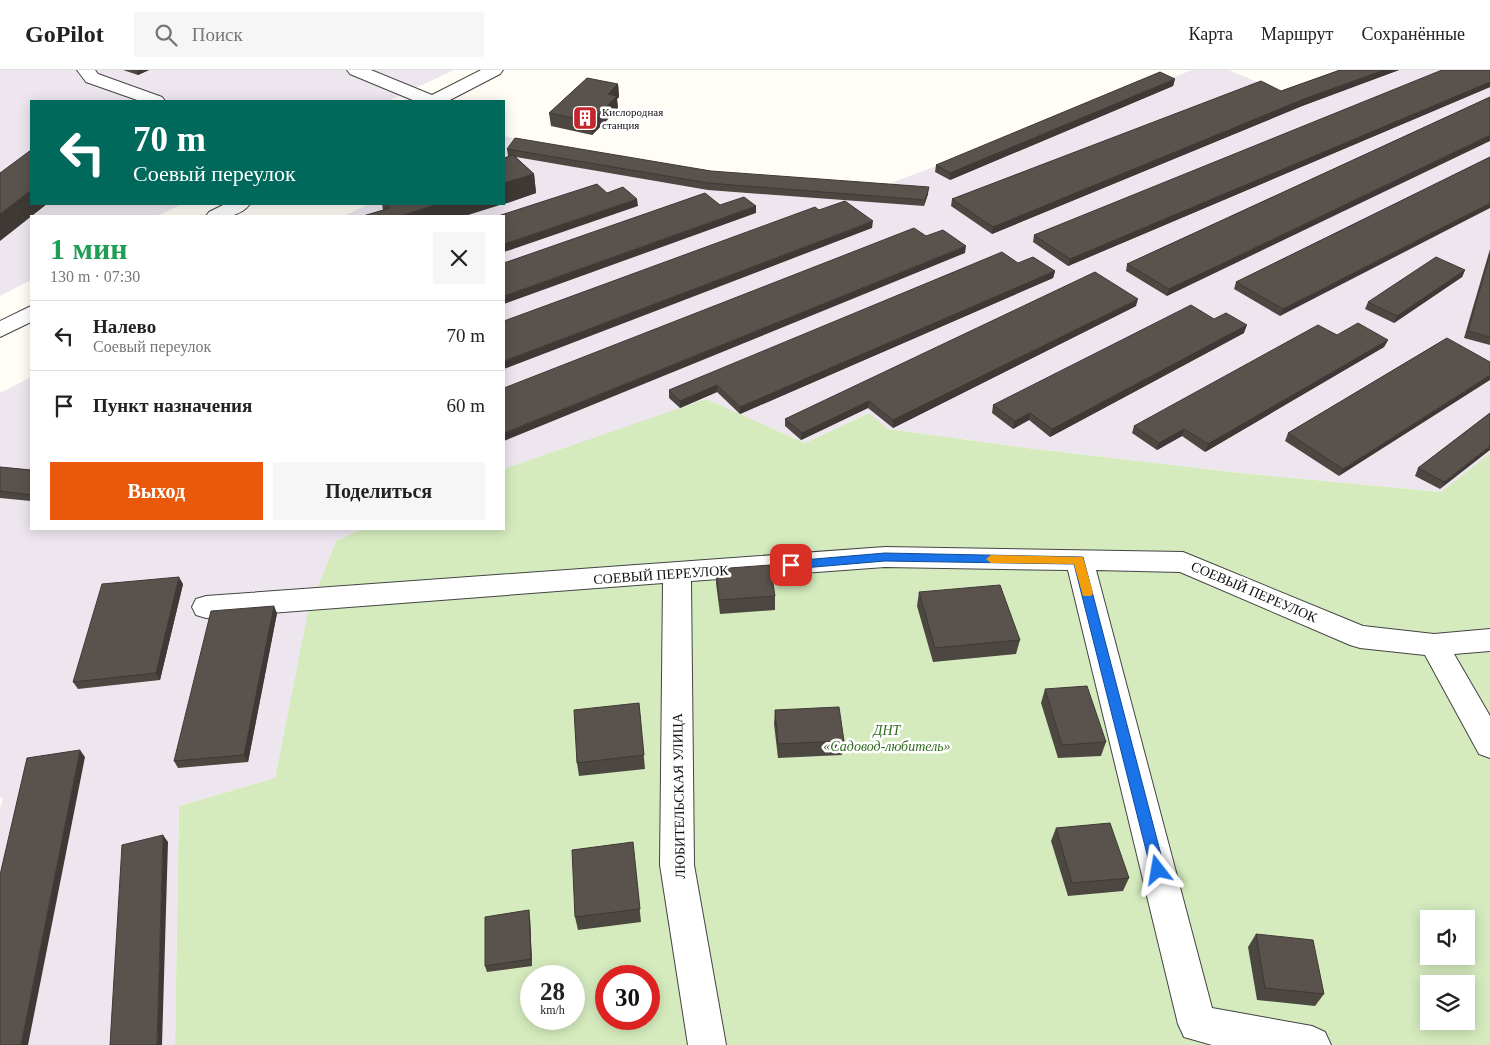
<!DOCTYPE html>
<html lang="ru">
<meta charset="utf-8">
<style>
:root{--surface:#fff;--page:#f6f6f6;--text:#222;--muted:#767676;--line:#e0e0e0;--accent:#ea580c}
body{margin:0;font-family:"Times New Roman",serif;background:var(--page);color:var(--text);height:100vh;display:flex;flex-direction:column;font-size:19px;white-space:nowrap}
*{box-sizing:border-box;margin:0}
p{font-size:16px;color:var(--muted)}
.icon{flex:none;width:28px;height:28px;fill:none;stroke:currentColor;stroke-width:2;stroke-linecap:round;stroke-linejoin:round}
.map{position:relative;flex:1;overflow:hidden}
.details{position:absolute;left:30px;top:145px;width:475px;height:315px;display:flex;flex-direction:column;background:var(--surface);border-radius:0px;box-shadow:0 2px 12px #0003}
.details>*{flex:none}
.top-card{position:absolute;left:30px;top:30px;width:475px;height:105px;border-radius:0px;box-shadow:0 2px 12px #0003;background:#00695c;color:#fff;overflow:hidden}
.buttons{position:absolute;left:1420px;top:840px;display:grid;gap:10px}
.buttons a{display:grid;place-items:center;width:55px;height:55px;border-radius:0px;background:var(--surface);box-shadow:0 2px 12px #0003;font-size:25px}
.speed{position:absolute;left:520px;top:895px;display:flex;gap:10px;font-size:25px;font-weight:700;text-align:center}
.speed>*{display:grid;place-content:center;width:65px;height:65px;border-radius:50%;background:var(--surface);box-shadow:0 2px 12px #0003;line-height:1}
.speed small{font-size:12px;font-weight:400}
.speed .limit{border:8px solid #d22;background:#fff;color:#111}
.pin{position:absolute;display:grid;place-items:center;width:42px;height:42px;color:#fff;margin:-21px;border-radius:10px;box-shadow:0 2px 8px #0006}
.me{position:absolute;width:55px;margin:-28px;rotate:346deg;stroke-linejoin:round;filter:drop-shadow(0 0 4px #0008)}
.turn{display:flex;align-items:center;gap:18px;height:105px;padding:0 20px;font-size:22px}
.turn .icon{width:65px;height:65px;stroke-width:2.5}
.turn b{display:block;font-size:35px;line-height:42px}
.round{display:grid;place-items:center;flex:none;width:52px;height:52px;border-radius:0px;background:var(--page)}
.head{display:flex;align-items:center;justify-content:space-between;height:85px;padding:0 20px}
h1{font-size:30px;font-weight:600;line-height:38px;color:#1e9e55}
.button{display:flex;gap:10px;margin-top:auto;padding:10px 20px}
.button a{flex:1;height:58px;border-radius:0px;background:var(--accent);color:#fff;font-size:20px;font-weight:600;line-height:58px;text-align:center}
.button a+a{background:var(--page);color:var(--text)}
ul{padding:0;list-style:none}
li{display:flex;align-items:center;gap:15px;height:70px;padding:0 20px;border-top:1px solid var(--line)}
li div{flex:1}
li b{display:block;font-size:19px}
li em{font-style:normal}
header{display:flex;align-items:center;gap:30px;box-sizing:border-box;height:70px;padding:0 25px;background:var(--surface);border-bottom:1px solid var(--line)}
header strong{font-size:24px}
nav{display:flex;gap:28px;margin-inline-start:auto;font-size:18px}
.search{width:350px;height:45px;background:var(--page);display:flex;align-items:center;gap:12px;box-sizing:border-box;padding:0 18px;border-radius:0px;color:var(--muted);font-size:19px}
.map>svg:first-child{display:block}
.industrial{fill:#eee6ef}
.green{fill:#d5ebbd;fill-rule:evenodd}
.lines{fill:none;stroke-linecap:round;stroke-linejoin:round}
.minor-casing{stroke:#444;stroke-width:2}
.minor{fill:#fff;fill-rule:evenodd}
.wall{fill:#4d4742}
.shaded-wall{fill:#3f3936}
.building{fill:#5a524d;stroke:#3f3936}
.route{fill:#1a73e8;stroke:#114b97}
.slow{fill:#f59e0b}
.labels{text-anchor:middle;dominant-baseline:central;stroke-width:5;stroke-linejoin:round;paint-order:stroke}
.far-poi-label{font-size:11px;fill:#111;stroke:#fff;text-anchor:start}
.street-label{font-size:14px;fill:#111;stroke:#fff}
.park-label{font-size:14px;font-style:italic;fill:#2f6b1f;stroke:#fff}
</style>
<header>
<strong>GoPilot</strong>
<div class="search"><svg class="icon" aria-label="search" viewBox="0 0 24 24"><circle cx="10" cy="10" r="6"/><path d="M15 15l6 6"/></svg>Поиск</div>
<nav><a>Карта</a><a>Маршрут</a><a>Сохранённые</a></nav>
</header>
<div class="map">
<svg width="1490" height="975" viewBox="0 0 1490 975">
<rect width="100%" height="100%" fill="#fffdf5"/>
<g class="industrial">
<path d="M0 0H454L388 31H31V134H182L157 146H31V210L0 226Z"/>
<path d="M1192 0H1229L1283 23 1338 0H1490V383L1441 422 1241 403 1035 379 888 359 868 343 805 373 706 330 504 399V146H344L369 134H504V66L691 102 883 116Z"/>
<path d="M31 307V459H362L336 471 308 541 275 708 179 736 175 975H0V739L3 728 0 727V323Z"/>
</g>
<path class="green" d="M706 329 805 373 869 343 888 359 1035 379 1241 403 1441 422 1490 383V975H175L179 736 275 708 308 541 336 471 362 459H504V399ZM1429 849H1466V886H1429ZM531 906H574V949H531ZM606 906H649V949H606ZM1429 914H1466V951H1429Z"/>
<g class="lines">
<defs>
<g id="minor">
<path d="M77 0H95L98 4 162 27 165 31H140L86 12Z"/>
<path d="M347 0H371L432 25 481 0H503L500 4 448 31H415L350 4Z"/>
<path d="M225 134H250C240 148 221 147 206 146L209 142Z"/>
<path d="M31 236V252L0 267V251Z"/>
<path d="M885 477 1183 482 1363 556 1434 564 1490 559V581L1454 584 1490 646V688L1479 684 1425 585 1360 578 1350 575 1180 502 1096 500 1212 938 1312 956 1325 962 1331 975H1212L1184 967 1178 954 1068 500 885 497 691 511 694 795 726 975H688L660 795 663 513 206 548 196 545 192 537 196 529 206 526Z"/>
</g>
</defs>
<use href="#minor" class="minor-casing"/>
<use href="#minor" class="minor"/>
</g>
<g class="wall">
<path d="M123 0H149L138 5Z"/>
<path d="M1340 0H1399L1302 36 992 164 951 136 952 129 1281 21Z"/>
<path d="M1490 0V17L1068 196 1033 172 1034 165Z"/>
<path d="M1175 9 1173 16 950 110 935 102 936 95Z"/>
<path d="M618 14 619 27 617 29 618 39 592 65 551 56 549 43Z"/>
<path d="M1490 27 1167 226 1126 201 1127 194Z"/>
<path d="M507 79 711 101 928 124 924 136 708 120 516 87 534 104 536 123 504 134V88L510 86H508Z"/>
<path d="M1490 87 1280 246 1234 219 1236 212Z"/>
<path d="M382 134H503L383 140Z"/>
<path d="M1490 179V275L1464 268Z"/>
<path d="M1018 193 1055 201 1053 208 740 344 717 322 680 338 669 328V320Z"/>
<path d="M1465 200 1462 207 1394 253 1365 239 1368 232Z"/>
<path d="M1136 236 893 358 868 338 801 370 785 356V349Z"/>
<path d="M1214 249 1244 263 1050 367 1029 350 1013 359 992 343 993 335Z"/>
<path d="M1337 265 1388 270 1384 277 1205 382 1182 366 1157 380 1132 363 1134 356Z"/>
<path d="M1447 268 1339 406 1285 371 1288 363Z"/>
<path d="M1490 343 1440 419 1415 406 1418 398Z"/>
<path d="M0 397 31 400V431L0 428Z"/>
<path d="M716 499 775 526V540L720 544 716 513Z"/>
<path d="M183 514 160 610 78 619 73 612Z"/>
<path d="M919 522 1020 570 1016 584 933 592 917 536Z"/>
<path d="M277 543 248 692 178 698 174 691Z"/>
<path d="M1045 619 1106 672 1101 686 1058 688 1041 633Z"/>
<path d="M639 633 645 699 579 706 577 693Z"/>
<path d="M775 640 844 671 842 685 778 688 774 654Z"/>
<path d="M1056 758 1129 808 1123 821 1068 826 1051 771Z"/>
<path d="M633 772 641 852 578 860 575 847Z"/>
<path d="M530 847 532 896 487 902 485 896Z"/>
<path d="M1256 864 1324 924 1315 936 1257 930 1248 877Z"/>
</g>
<g class="shaded-wall">
<path d="M137 0H149L138 5Z"/>
<path d="M1384 0H1399L1302 36 992 164 993 157 1304 29Z"/>
<path d="M1175 9 1173 16 950 110V103Z"/>
<path d="M1490 12V17L1068 196 1070 189Z"/>
<path d="M618 14 619 27 617 29 618 39 592 65 591 52 608 24Z"/>
<path d="M1490 65V71L1167 226 1169 219Z"/>
<path d="M534 104 536 123 504 134V113Z"/>
<path d="M929 117 928 124 924 136 925 130Z"/>
<path d="M31 120V134H47L0 171V144Z"/>
<path d="M637 129 638 136 504 182V174Z"/>
<path d="M1490 133V138L1280 246 1283 239Z"/>
<path d="M439 134H503L465 146H400Z"/>
<path d="M756 136V143L504 234V226Z"/>
<path d="M873 151 872 158 504 299V291Z"/>
<path d="M966 176 965 183 504 371V363Z"/>
<path d="M1465 200 1462 207 1394 253 1397 246Z"/>
<path d="M1055 201 1053 208 740 344V337Z"/>
<path d="M1138 229 1136 236 893 358V350Z"/>
<path d="M1247 255 1244 263 1050 367 1052 359Z"/>
<path d="M1388 270 1384 277 1205 382 1208 374Z"/>
<path d="M1490 305V310L1339 406 1343 399Z"/>
<path d="M717 315V322L680 338V331Z"/>
<path d="M869 331 868 338 801 370 802 363Z"/>
<path d="M1030 343 1029 350 1013 359 1015 351Z"/>
<path d="M1184 359 1182 366 1157 380 1159 373Z"/>
<path d="M1490 376V380L1440 419 1444 412Z"/>
<path d="M179 507 183 514 160 610 156 603Z"/>
<path d="M274 536 277 543 248 692 244 685Z"/>
<path d="M80 680 85 687 28 975H21Z"/>
<path d="M163 765 168 772 162 975H157Z"/>
<path d="M529 840 530 847 532 896 531 889Z"/>
</g>
<g class="building">
<path d="M1340 0H1384L1304 29 993 157 952 129 1261 11 1281 21Z"/>
<path d="M1442 0H1490V12L1070 189 1034 165Z"/>
<path d="M1160 2 1175 9 950 103 936 95Z"/>
<path d="M587 8 618 14 608 24 617 26 591 52 549 43Z"/>
<path d="M1490 27V65L1169 219 1127 194Z"/>
<path d="M515 68 711 101 929 117 925 130 708 113 507 79Z"/>
<path d="M31 80V120L0 144V103Z"/>
<path d="M513 85 534 104 504 113V88Z"/>
<path d="M1490 87V133L1283 239 1236 212Z"/>
<path d="M597 114 607 123 623 117 637 129 504 174V146H498Z"/>
<path d="M705 123 720 135 744 127 756 136 504 226V193Z"/>
<path d="M845 131 873 151 504 291V251L815 137 819 140Z"/>
<path d="M387 134H439L400 146H363L390 138Z"/>
<path d="M914 158 926 166 943 160 966 176 504 363V318Z"/>
<path d="M1002 182 1018 193 1033 187 1055 201 740 337 717 315 680 331 669 320Z"/>
<path d="M1490 184V267L1468 261Z"/>
<path d="M1436 187 1465 200 1397 246 1368 232Z"/>
<path d="M1095 202 1138 229 893 350 869 331 802 363 785 349Z"/>
<path d="M1191 235 1214 249 1226 243 1247 255 1052 359 1030 343 1015 351 993 335Z"/>
<path d="M1358 253 1388 270 1208 374 1184 359 1159 373 1134 356 1318 255 1337 265Z"/>
<path d="M1447 268 1490 292V305L1343 399 1288 363Z"/>
<path d="M1490 343V376L1444 412 1418 398Z"/>
<path d="M0 397 31 400V425L0 421Z"/>
<path d="M770 495 775 526 719 530 716 499Z"/>
<path d="M179 507 156 603 73 612 102 514Z"/>
<path d="M1000 515 1020 570 935 578 919 522Z"/>
<path d="M274 536 244 685 174 691 211 541Z"/>
<path d="M1087 616 1106 672 1062 675 1045 619Z"/>
<path d="M639 633 644 685 577 693 574 640Z"/>
<path d="M839 637 844 671 778 674 775 640Z"/>
<path d="M80 680 21 975H0V805L27 688Z"/>
<path d="M1110 753 1129 808 1072 813 1056 758Z"/>
<path d="M163 765 157 975H110L122 775Z"/>
<path d="M633 772 640 839 575 847 572 780Z"/>
<path d="M529 840 531 889 485 896V847Z"/>
<path d="M1256 864 1313 870 1324 924 1265 918Z"/>
</g>
<path class="route" d="M885 483 1083 487 1165 800 1163 804 1158 806 1153 804 1151 800 1074 494 885 491 791 499 785 495 791 491Z"/>
<path class="slow" d="M991 485 1083 487 1093 523 1091 526H1083L1074 494 991 493 986 489Z"/>
<defs>
<symbol id="building-square" viewBox="-11 -11 22 22"><rect x="-9" y="-9" width="18" height="18" rx="4" fill="#c4262e" stroke="#fff"/><path d="M-4-6H4V6H1V3H-1V6H-4ZM-2.5-4.3h1.7v1.8h-1.7ZM.8-4.3h1.7v1.8H.8ZM-2.5-1h1.7V.8h-1.7ZM.8-1h1.7V.8H.8Z" fill="#fff"/></symbol>
</defs>
<g fill-rule="evenodd">
<use href="#building-square" x="571" y="34" width="28" height="28"/>
</g>
<g class="labels">
<g class="far-poi-label">
<text x="602" y="42">Кислородная<tspan x="602" dy="13">станция</tspan></text>
</g>
<g class="street-label">
<text transform="translate(661 505) rotate(-4)">СОЕВЫЙ ПЕРЕУЛОК</text>
<text transform="translate(1254 522) rotate(23)">СОЕВЫЙ ПЕРЕУЛОК</text>
<text transform="translate(679 726) rotate(-91)">ЛЮБИТЕЛЬСКАЯ УЛИЦА</text>
</g>
<g class="park-label">
<text x="887" y="660">ДНТ<tspan x="887" dy="16">«Садовод-любитель»</tspan></text>
</g>
</g>
</svg>
<div class="buttons">
<a><svg class="icon" aria-label="sound" viewBox="0 0 24 24"><path d="M4 9h4l5-4v14l-5-4H4zM17 9q2 3 0 6"/></svg></a>
<a><svg class="icon" aria-label="layers" viewBox="0 0 24 24"><path d="M12 4l9 5-9 5-9-5zM3 14l9 5 9-5"/></svg></a>
</div>
<div class="speed"><div>28<small>km/h</small></div><div class="limit">30</div></div>
<div class="pin" style="left:791px;top:495px;background:#d93025"><svg class="icon" aria-label="arrive" viewBox="0 0 24 24"><path d="M6 21V4h12l-3 4 3 4H6"/></svg></div>
<svg class="me" style="left:1158px;top:800px" viewBox="-20 -20 40 40"><path d="M0-17L14 15 0 8-14 15z" fill="#1a73e8" stroke="#fff" stroke-width="4"/></svg>
<div class="top-card">
<div class="turn"><svg class="icon" aria-label="left" viewBox="0 0 24 24"><path d="M17 20v-9H6M10 6l-5 5 5 5"/></svg><div><b>70 m</b>Соевый переулок</div></div>
</div>
<section class="details">
<div class="head"><div><h1>1 мин</h1><p>130 m · 07:30</p></div><a class="round"><svg class="icon" aria-label="close" viewBox="0 0 24 24"><path d="M6 6l12 12M18 6L6 18"/></svg></a></div>
<ul>
<li><svg class="icon" aria-label="left" viewBox="0 0 24 24"><path d="M17 20v-9H6M10 6l-5 5 5 5"/></svg><div><b>Налево</b><p>Соевый переулок</p></div><em>70 m</em></li>
<li><svg class="icon" aria-label="arrive" viewBox="0 0 24 24"><path d="M6 21V4h12l-3 4 3 4H6"/></svg><div><b>Пункт назначения</b></div><em>60 m</em></li>
</ul>
<div class="button"><a>Выход</a><a>Поделиться</a></div>
</section>
</div>
